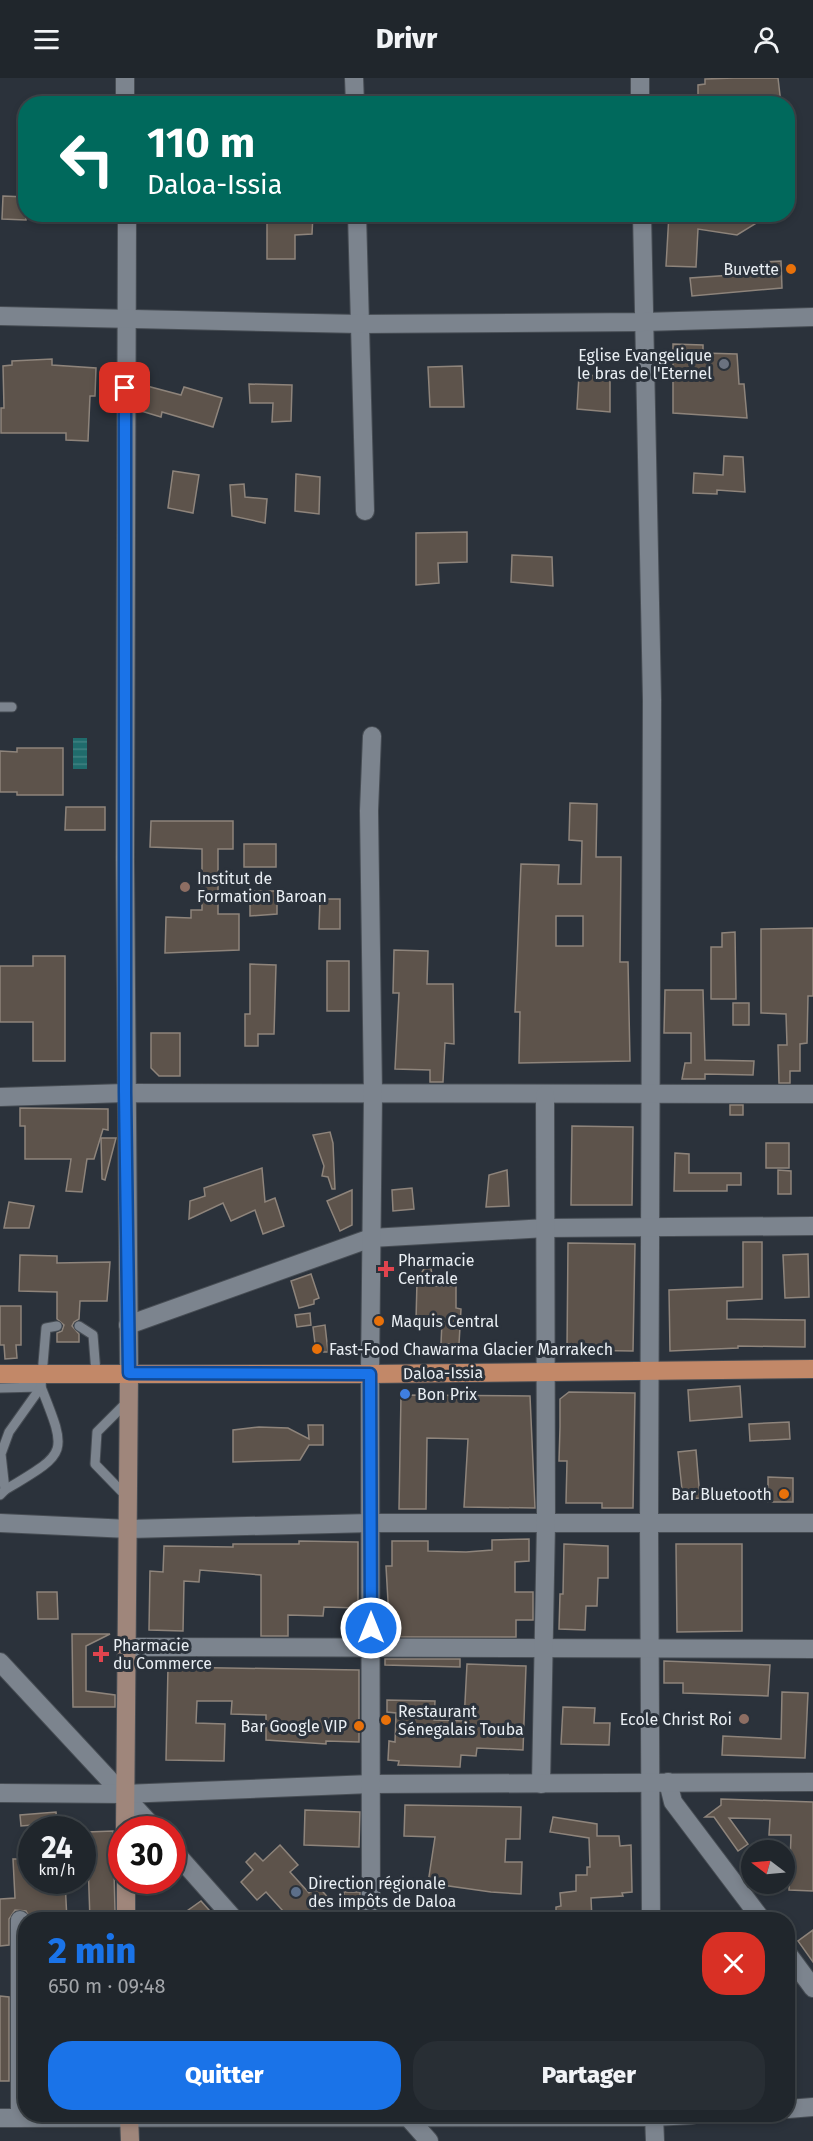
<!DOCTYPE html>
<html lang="fr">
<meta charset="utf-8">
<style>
:root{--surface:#20262c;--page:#282e34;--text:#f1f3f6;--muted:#a2a5a9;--line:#3d4348;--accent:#1a73e8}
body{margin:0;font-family:"Fira Sans",sans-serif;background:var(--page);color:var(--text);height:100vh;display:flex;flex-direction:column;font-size:22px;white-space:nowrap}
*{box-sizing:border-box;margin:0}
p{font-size:20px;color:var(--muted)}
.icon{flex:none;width:33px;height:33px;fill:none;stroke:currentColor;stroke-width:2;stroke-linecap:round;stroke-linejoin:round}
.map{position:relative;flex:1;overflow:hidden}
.drawer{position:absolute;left:18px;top:1834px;width:777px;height:210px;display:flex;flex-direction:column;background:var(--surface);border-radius:24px;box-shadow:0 3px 9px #0003,0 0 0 2px var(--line)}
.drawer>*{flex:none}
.hud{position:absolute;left:18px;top:18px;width:777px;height:126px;border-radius:24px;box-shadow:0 3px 9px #0003,0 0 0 2px var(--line);background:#00695c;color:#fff;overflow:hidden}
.needle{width:39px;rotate:286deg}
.fabs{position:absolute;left:741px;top:1762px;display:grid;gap:12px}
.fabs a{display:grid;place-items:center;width:54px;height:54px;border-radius:50%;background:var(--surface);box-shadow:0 3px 9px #0003,0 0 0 2px var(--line);font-size:30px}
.speed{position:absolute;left:18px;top:1738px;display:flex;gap:12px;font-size:30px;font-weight:700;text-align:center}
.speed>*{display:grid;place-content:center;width:78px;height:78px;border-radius:50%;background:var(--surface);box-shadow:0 3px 9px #0003,0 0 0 2px var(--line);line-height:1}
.speed small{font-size:15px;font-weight:400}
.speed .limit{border:9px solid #d22;background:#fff;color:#111}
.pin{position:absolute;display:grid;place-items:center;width:51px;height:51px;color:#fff;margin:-26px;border-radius:12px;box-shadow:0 3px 9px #0006}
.me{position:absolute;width:66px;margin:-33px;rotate:0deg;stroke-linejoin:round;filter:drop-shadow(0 0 4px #0008)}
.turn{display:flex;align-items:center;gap:21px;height:126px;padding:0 30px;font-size:27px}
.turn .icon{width:78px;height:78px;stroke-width:2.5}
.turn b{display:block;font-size:42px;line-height:51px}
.round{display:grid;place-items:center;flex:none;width:63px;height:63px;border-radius:24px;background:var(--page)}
.headline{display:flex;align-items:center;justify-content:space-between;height:102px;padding:0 30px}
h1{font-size:36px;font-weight:800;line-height:45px;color:var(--accent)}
.button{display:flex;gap:12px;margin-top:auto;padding:12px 30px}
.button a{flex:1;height:69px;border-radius:24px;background:var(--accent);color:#fff;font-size:24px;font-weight:800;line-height:69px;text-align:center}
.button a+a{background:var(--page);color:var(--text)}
header{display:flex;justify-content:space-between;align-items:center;height:78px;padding:0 30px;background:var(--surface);font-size:27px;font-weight:800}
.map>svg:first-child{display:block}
.water{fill:url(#water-rules)}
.building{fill:#5d534b;stroke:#8e847b;stroke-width:1.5;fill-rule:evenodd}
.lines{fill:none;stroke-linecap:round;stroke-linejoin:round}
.lane-casing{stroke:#474d54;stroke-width:11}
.street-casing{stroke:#474d54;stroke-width:20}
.secondary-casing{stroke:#474d54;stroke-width:20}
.primary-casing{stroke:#474d54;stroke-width:20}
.lane{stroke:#7c848e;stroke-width:9}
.street{stroke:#7c848e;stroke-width:18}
.secondary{stroke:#9f867b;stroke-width:18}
.primary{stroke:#c28868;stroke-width:18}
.route-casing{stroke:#114b97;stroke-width:15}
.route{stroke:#1a73e8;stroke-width:10}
.food-dot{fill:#e8710a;stroke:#2b323b;stroke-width:2}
.worship-dot{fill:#6b7280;stroke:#2b323b;stroke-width:2}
.education-dot{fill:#8d6e63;stroke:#2b323b;stroke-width:2}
.health-dot{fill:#e0444e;stroke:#2b323b;stroke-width:2}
.shop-dot{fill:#3f7fe0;stroke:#2b323b;stroke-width:2}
.service-dot{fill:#5c6f8a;stroke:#2b323b;stroke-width:2}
.labels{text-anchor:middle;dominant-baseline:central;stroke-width:6;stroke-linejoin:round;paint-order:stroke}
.poi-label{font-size:16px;fill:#e9eef3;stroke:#2b323b;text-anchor:start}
.street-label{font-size:16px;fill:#e9eef3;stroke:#2b323b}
</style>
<header><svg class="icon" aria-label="menu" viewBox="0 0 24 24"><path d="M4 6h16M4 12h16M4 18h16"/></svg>Drivr<svg class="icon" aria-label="person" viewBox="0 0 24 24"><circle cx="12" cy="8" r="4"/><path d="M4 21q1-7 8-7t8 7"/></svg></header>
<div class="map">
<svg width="813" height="2063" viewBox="0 0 813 2063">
<defs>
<pattern id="water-rules" width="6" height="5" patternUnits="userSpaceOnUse" patternTransform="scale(1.5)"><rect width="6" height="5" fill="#206c6c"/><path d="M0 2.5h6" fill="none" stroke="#408181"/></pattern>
</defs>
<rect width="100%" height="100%" fill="#2b323b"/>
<rect class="water" x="73" y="660" width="14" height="31"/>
<g class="building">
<path d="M734 0H778L781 26H698V7L705 6V1Z"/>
<path d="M3 118 26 119V142L2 141Z"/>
<path d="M267 136H313L312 156 295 157V181H267Z"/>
<path d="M669 136 707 137 771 136 737 157 698 151 696 189 666 188Z"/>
<path d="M781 183 782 210 692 218 690 200 761 195 760 184Z"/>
<path d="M673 266 703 267V275L737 276 739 306H744L747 340 673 335Z"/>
<path d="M52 281V287L96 290 95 318H90L88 363 66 362V355H1V330H4L3 288 12 287V283Z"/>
<path d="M462 288 464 329H430L428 289Z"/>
<path d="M579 297 610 298V334L577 331Z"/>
<path d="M249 306 292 307 291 343 272 344 273 325H250Z"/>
<path d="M147 308 181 317 184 309 222 320 213 349 162 334 161 339 141 333Z"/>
<path d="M724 378 743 379 745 414 717 412V416L693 415 694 395 723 397Z"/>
<path d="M173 393 199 397 193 435 168 430Z"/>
<path d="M296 396 320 399 319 436 295 433Z"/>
<path d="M244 406 245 419 267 421 265 445 232 438 230 407Z"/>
<path d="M467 454V484L438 485 439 505 416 507V455Z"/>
<path d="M512 477 552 479 553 508 511 504Z"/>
<path d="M17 670H63V717H17V714H0V673L17 674Z"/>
<path d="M570 725 597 726 596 779H621L620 884H628L630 983 519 985 520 934H515L521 786 559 787 558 806H581L582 763 569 762ZM556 838H583V868H556Z"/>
<path d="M66 729H105V752H65Z"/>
<path d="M151 743H233V771H218V836H239V872L165 875 166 839 191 840V832H202V771L150 769Z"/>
<rect x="244" y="766" width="32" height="23"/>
<path d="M250 813H277V836L250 838Z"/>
<path d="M320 821H340V851H319Z"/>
<path d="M813 850V918H808L807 965 800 966V993H790V1005H779L778 967H787L786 936 761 935V851Z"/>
<path d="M735 854 736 921H711V869H722V855Z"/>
<path d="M394 872 428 873 427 906H453L454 966 445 965 443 1004H430V992L395 991 399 915H393Z"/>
<path d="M33 878H65V983H33V944H0V888H33Z"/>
<rect x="327" y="883" width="22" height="50"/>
<path d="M250 886 276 887 274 956H258V968H245V936H250Z"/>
<path d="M665 912H703L705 982 754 983 753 997 705 996V1001H682L685 985H691V955H664Z"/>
<rect x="733" y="925" width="16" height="22"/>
<path d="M151 955H180V998H159L151 990Z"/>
<rect x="730" y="1027" width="13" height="10"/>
<path d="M20 1030 108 1031V1052L103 1051 94 1081H87L82 1114 66 1113 71 1081H25V1048H20Z"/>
<path d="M572 1048 633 1049 632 1127H571Z"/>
<path d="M330 1054 333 1065 335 1111H332L328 1099 322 1098 324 1088 313 1057Z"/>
<path d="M101 1060H116L105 1102 102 1101Z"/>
<rect x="766" y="1065" width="23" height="25"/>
<path d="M675 1075 689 1076V1095H741V1107H727V1113H674Z"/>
<path d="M262 1090 265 1124 275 1120 284 1148 263 1156 255 1132 231 1143 223 1125 189 1141 190 1123 205 1118 204 1110Z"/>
<path d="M507 1092 509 1128 486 1129 489 1097Z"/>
<path d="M778 1092 791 1093V1116H778Z"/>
<path d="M412 1110 414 1131 393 1133 392 1112Z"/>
<path d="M352 1112V1147L340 1153 327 1123Z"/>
<path d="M9 1124 34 1128 29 1150H4Z"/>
<path d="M743 1164H762V1221L727 1223V1241L805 1242V1269L738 1268V1270L670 1273 669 1212 743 1209Z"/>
<path d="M568 1165 635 1166 633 1273 567 1272Z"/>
<path d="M808 1176 809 1219 785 1220 783 1177Z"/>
<path d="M20 1177 57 1178V1185L110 1184 107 1223H80L79 1241 74 1244 72 1248 79 1256V1264H57V1255L62 1253 64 1247 57 1241V1214L19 1213Z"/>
<path d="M430 1180 433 1208H456V1230L461 1231 459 1266H441L442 1243H416L417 1203Z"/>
<path d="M311 1196 319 1220 314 1222V1226L299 1230 291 1203Z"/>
<path d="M0 1228H21V1267H16L17 1280 5 1281 4 1267H0Z"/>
<path d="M310 1235 311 1247 297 1249 295 1237Z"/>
<path d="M325 1247 328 1274H316L313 1249Z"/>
<path d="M740 1308 742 1339 690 1343 688 1312Z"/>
<path d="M569 1314 635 1315 633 1430H602V1425H566L567 1383H559L560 1349V1321Z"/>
<path d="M401 1317 530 1318 535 1430 464 1429 468 1361 427 1360 426 1431H399Z"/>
<path d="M789 1344 790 1361 750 1363 749 1346Z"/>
<path d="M308 1347H323V1367H309L300 1382 233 1384V1352L259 1349 288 1350 309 1361Z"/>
<path d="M696 1372 700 1420 683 1421 678 1374Z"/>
<path d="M768 1399 793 1400V1424H768Z"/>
<path d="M529 1461V1483L515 1484V1514H533V1542H516V1559H390L386 1488H392V1463H428V1473L466 1474 492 1472V1462Z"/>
<path d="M299 1463 358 1464V1530L324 1529 323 1538 288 1537V1558H261V1497L200 1492 199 1504 184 1503 183 1553 149 1552 150 1493 163 1494 164 1468 233 1469V1466H299Z"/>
<path d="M564 1466 608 1468V1500H598L597 1528H586L585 1552 559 1551 560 1516H563Z"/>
<path d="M676 1466H742V1553L677 1554Z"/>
<path d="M37 1514H57L58 1541H38Z"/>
<path d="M72 1556H110L86 1568V1613L115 1617V1629H73Z"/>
<path d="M385 1581H460V1589L385 1587Z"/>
<path d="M664 1583 770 1587 768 1618 683 1615V1605H664Z"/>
<path d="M467 1586 526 1588 523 1672 477 1670 476 1678 461 1677 460 1689 398 1687 399 1683 388 1682 389 1663 395 1664 396 1635 387 1634V1622L435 1623 434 1642 464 1643Z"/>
<path d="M168 1589 359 1592V1664L326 1663V1666L266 1662V1637L231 1636 232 1623H197L196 1645 225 1646 224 1683 166 1682Z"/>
<path d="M782 1614 808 1615 805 1680 722 1677 723 1658 781 1661Z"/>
<path d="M563 1629 595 1630 594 1645H610L609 1667 561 1666Z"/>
<path d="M721 1721 813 1724V1813L789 1812 791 1757H769L770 1741 729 1740 748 1766 738 1773 714 1739H705L721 1727Z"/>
<path d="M405 1727 521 1729 520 1761H506L505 1784H522L521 1816 491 1814 428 1805 435 1759 404 1758Z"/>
<path d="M305 1732 360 1734 359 1769 304 1767Z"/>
<path d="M56 1734 57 1745 21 1748 20 1737Z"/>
<path d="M553 1739 597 1746V1758H619L620 1768 631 1767 632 1814 622 1815 623 1818 591 1820 592 1842H556V1829L561 1828 560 1815 576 1813V1797H587V1789H590L589 1760 550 1754Z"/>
<path d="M113 1753 115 1833 104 1834V1842H90L87 1754Z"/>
<path d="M280 1767 298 1787 290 1794 309 1815 317 1807 331 1823 310 1842H274L283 1833 266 1814 257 1822 241 1804 253 1792 246 1784 255 1775 263 1783Z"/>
<path d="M13 1781H32V1803H65L67 1842H31L26 1833 15 1832 9 1841V1867L0 1868V1821L15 1820Z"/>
<rect x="344" y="1814" width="16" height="22"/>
<path d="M201 1823 218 1842H194L187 1833Z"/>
<path d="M813 1852V1884L798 1863Z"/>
<path d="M0 1918 9 1919V2003H0Z"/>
</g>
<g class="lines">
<defs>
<g id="lane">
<path d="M0 629H12"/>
<path d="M79 1248 93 1257 96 1295"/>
<path d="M0 1310 41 1309C68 1377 68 1374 5 1412"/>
<path d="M127 1324 97 1354 95 1386 127 1419"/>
<path d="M0 1417 5 1412 1 1376 9 1354 41 1309 46 1250 57 1248"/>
</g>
<g id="street">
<path d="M354 0 355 26"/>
<path d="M640 0V26"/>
<path d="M125 26V0"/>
<path d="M127 136 125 782 129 1295"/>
<path d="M357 136 365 433"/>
<path d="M642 136 652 622 649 1446 651 1842"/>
<path d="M0 238 359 246 644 244 813 239"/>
<path d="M0 1019 125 1015 813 1016"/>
<path d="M128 1247 371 1160 546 1150 813 1148"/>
<path d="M0 1445 129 1451 371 1445H813"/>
<path d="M128 1569 813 1571"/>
<path d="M0 1584 156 1752"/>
<path d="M668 1704 673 1724 762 1842"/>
<path d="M541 1706 546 1445 545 1017"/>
<path d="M0 1715 124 1716 371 1706 813 1704"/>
<path d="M172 1771 235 1842"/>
<path d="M20 1842V2040"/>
<path d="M371 1842 370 1296 373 1016 369 733 372 658"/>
<path d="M788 1876 813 1910"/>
<path d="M788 2031 813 2029"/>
<path d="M406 2037 429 2063"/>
<path d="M654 2037 655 2063"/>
<path d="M0 2040 654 2039 692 2037"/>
</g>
<g id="secondary">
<path d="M125 1752 129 1295"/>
<path d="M126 1803V1842"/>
<path d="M129 2037 130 2063"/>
</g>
<path id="primary" d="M0 1296H370L813 1291"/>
</defs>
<use href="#lane" class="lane-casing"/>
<use href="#street" class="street-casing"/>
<use href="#secondary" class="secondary-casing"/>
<use href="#primary" class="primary-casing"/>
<use href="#lane" class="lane"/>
<use href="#street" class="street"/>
<use href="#secondary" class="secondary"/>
<use href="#primary" class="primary"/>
</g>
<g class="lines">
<defs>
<path id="route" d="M125 310V1014L129 1295 370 1296 371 1550"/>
</defs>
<use href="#route" class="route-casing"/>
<use href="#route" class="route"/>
</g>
<g class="food-dot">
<circle cx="791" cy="191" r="6"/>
<circle cx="379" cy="1243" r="6"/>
<circle cx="317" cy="1271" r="6"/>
<circle cx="784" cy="1416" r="6"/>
<circle cx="386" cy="1642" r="6"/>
<circle cx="359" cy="1648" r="6"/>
</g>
<circle class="worship-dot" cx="724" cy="286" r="6"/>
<g class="education-dot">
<circle cx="185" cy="809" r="6"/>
<circle cx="744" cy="1641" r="6"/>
</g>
<g class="health-dot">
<path d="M383 1182h6v6h6v6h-6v6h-6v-6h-6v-6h6z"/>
<path d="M98 1567h6v6h6v6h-6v6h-6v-6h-6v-6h6z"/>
</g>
<circle class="shop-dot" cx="405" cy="1316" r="6"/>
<circle class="service-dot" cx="296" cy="1814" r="6"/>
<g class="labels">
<g class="poi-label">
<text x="779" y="191" text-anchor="end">Buvette</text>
<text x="712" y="277" text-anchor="end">Eglise Evangelique<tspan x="712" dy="18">le bras de l'Eternel</tspan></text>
<text x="197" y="800">Institut de<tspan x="197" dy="18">Formation Baroan</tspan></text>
<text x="398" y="1182">Pharmacie<tspan x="398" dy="18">Centrale</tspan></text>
<text x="391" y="1243">Maquis Central</text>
<text x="329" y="1271">Fast-Food Chawarma Glacier Marrakech</text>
<text x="417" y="1316">Bon Prix</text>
<text x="772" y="1416" text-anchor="end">Bar Bluetooth</text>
<text x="113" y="1567">Pharmacie<tspan x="113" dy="18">du Commerce</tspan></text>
<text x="398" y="1633">Restaurant<tspan x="398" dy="18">Sénegalais Touba</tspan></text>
<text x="732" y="1641" text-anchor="end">Ecole Christ Roi</text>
<text x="347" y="1648" text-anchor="end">Bar Google VIP</text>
<text x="308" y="1805">Direction régionale<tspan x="308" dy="18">des impôts de Daloa</tspan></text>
</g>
<g class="street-label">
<text transform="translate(443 1295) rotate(-1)">Daloa-Issia</text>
</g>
</g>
</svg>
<div class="fabs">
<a><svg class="needle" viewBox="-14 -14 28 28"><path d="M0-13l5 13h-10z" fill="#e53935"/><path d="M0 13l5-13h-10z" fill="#a2a5a9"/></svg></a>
</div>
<div class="speed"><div>24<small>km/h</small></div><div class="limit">30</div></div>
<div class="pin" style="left:125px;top:310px;background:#d93025"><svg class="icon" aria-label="arrive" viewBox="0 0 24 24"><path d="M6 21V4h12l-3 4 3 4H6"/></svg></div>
<svg class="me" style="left:371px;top:1550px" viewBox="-20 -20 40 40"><circle r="17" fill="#1a73e8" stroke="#fff" stroke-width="3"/><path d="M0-11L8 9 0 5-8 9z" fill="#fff"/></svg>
<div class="hud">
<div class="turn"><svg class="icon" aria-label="left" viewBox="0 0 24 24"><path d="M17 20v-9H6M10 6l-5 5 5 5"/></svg><div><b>110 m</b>Daloa-Issia</div></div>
</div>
<section class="drawer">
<div class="headline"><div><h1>2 min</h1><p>650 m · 09:48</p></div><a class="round" style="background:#d93025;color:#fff"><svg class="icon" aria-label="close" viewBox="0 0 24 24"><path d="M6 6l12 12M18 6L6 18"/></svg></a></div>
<div class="button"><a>Quitter</a><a>Partager</a></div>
</section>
</div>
